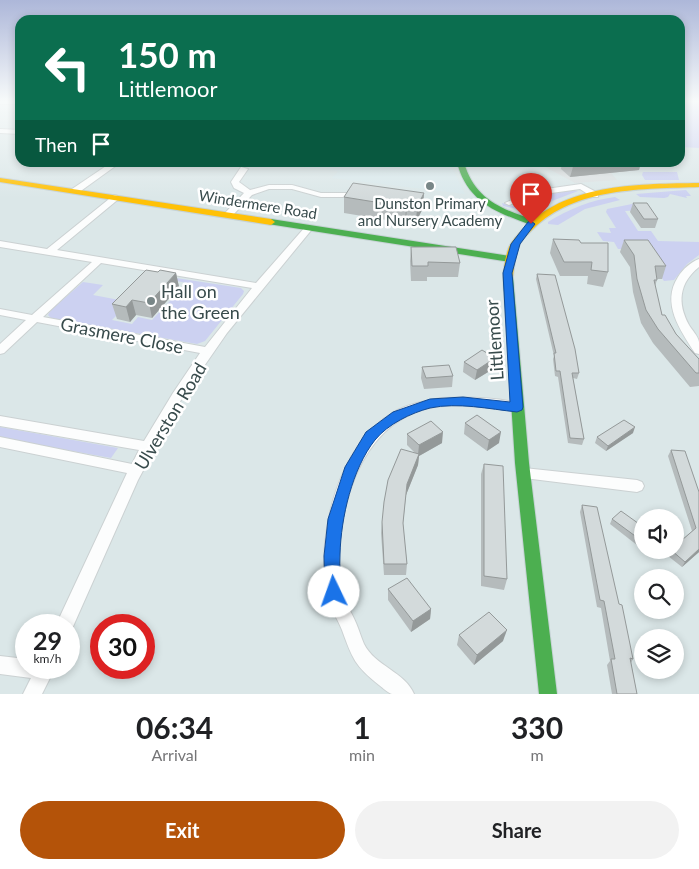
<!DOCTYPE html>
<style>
:root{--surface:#fff;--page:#f2f2f2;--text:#202124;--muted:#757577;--accent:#b45309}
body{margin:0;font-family:Lato,sans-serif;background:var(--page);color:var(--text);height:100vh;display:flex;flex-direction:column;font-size:19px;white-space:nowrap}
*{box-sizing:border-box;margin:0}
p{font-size:16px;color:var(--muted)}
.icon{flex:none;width:28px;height:28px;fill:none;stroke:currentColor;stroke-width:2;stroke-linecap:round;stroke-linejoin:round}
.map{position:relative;height:694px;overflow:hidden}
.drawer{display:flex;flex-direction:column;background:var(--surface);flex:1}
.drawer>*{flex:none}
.banner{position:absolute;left:15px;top:15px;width:670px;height:152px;border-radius:15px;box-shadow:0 2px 8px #0003;background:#0b6e4f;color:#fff;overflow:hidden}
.buttons{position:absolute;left:634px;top:509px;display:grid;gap:10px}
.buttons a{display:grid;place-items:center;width:50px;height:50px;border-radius:50%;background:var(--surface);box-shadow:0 2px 8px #0003;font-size:25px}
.speed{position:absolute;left:15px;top:614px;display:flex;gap:10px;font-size:25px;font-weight:700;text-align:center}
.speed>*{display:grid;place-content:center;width:65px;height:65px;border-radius:50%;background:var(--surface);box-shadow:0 2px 8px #0003;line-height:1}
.speed small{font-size:12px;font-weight:400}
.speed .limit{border:8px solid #d22;background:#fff;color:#111}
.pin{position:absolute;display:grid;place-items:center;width:42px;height:42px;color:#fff;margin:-51px -21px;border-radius:50% 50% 50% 0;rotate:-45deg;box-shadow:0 0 5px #0007}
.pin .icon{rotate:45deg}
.me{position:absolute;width:55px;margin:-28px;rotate:357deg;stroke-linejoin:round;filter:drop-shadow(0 0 4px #0008)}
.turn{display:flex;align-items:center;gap:18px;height:105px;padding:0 20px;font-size:22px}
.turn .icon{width:65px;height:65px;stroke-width:2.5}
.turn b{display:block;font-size:35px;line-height:42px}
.then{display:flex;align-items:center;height:48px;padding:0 20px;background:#0003;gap:10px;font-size:19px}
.eta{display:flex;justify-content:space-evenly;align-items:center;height:85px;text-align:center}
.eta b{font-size:30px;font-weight:700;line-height:35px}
.button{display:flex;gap:10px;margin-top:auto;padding:10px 20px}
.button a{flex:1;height:58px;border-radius:30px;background:var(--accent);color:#fff;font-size:20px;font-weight:700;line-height:58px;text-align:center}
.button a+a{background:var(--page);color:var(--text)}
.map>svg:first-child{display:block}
.residential{fill:#dbe7e8;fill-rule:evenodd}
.education{fill:#d9e8eb}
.green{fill:#ccd1f1}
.parking{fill:#dce1e2}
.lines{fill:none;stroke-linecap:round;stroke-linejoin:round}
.street-casing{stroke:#cbd1d2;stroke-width:2}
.fast-casing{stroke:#c6d2d5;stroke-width:2}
.slow-casing{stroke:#c6d2d5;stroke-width:2}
.street{fill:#fcfdfd;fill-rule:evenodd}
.fast{fill:#4caf50;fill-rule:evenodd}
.slow{fill:#ffc107;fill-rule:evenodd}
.wall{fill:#b5bbbc}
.shaded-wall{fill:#949999}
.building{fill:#d3dadb;stroke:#949999}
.route{fill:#1a73e8;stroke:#114b97}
.poi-dot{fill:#788687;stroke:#fff;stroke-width:2}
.labels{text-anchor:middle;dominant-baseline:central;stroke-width:5;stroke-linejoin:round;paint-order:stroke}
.far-poi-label{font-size:15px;fill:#384b4c;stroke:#fff}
.far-street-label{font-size:15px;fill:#384b4c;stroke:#fff}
.poi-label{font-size:18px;fill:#384b4c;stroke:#fff;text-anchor:start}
.street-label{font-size:18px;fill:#384b4c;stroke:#fff}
</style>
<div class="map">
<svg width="699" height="694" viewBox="0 0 699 694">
<rect width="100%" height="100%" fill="#eef3f4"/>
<path class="residential" d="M0 101H20V162H680V101H699V694H0ZM642 518H675V550H642ZM642 578H675V610H642ZM26 625H69V668H26ZM101 625H144V668H101ZM642 638H675V670H642Z"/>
<path class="education" d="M262 163H450L465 194 332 178 338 171Z"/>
<g class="green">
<path d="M680 101H699V148L680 147Z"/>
<path d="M643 172H677L679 180H645L642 175Z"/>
<path d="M573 190 578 191 526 211 503 206 502 203 516 207 520 206 518 202 542 194Z"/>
<path d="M686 190 691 196H686L687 198 670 194 668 197 664 198 640 197 636 194Z"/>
<path d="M615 197 620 200 585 209 558 225 548 224V222C569 209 591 200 615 197Z"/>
<path d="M637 203 642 210 625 211 638 231H651L658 241 699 242V255L687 264 674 280 664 281 641 249H618L614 242 603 241 597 232 611 233 609 228H616L606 212 607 209Z"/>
<path d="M163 276 241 288 244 291 243 294 205 341 197 344 51 318 48 315 51 310 83 282 103 285 93 295 130 302 112 320 132 324 138 317 152 320 187 283 161 278Z"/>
<path d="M0 427 118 448 111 458 0 438Z"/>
</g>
<path class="parking" d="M538 163H603L617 180 575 183Z"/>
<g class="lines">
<defs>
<g id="street">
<rect x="0" y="101" width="20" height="3"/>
<path d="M0 129 20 130V134L0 133Z"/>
<path d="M112 162H121L78 193H72V189Z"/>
<path d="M241 167 248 169 239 182 250 190 269 185H292L321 193H359L363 195 359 197H321L292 189H269L252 195 231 217H225V213L244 193 234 188 231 182Z"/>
<path d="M581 184 598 193V197H592L580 189 537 195 509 205 505 203 532 191Z"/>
<path d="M114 195 121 197 57 250 256 283 306 226 309 225 313 228 227 333 182 398 138 480 71 631 69 632V625H56L127 473 0 447V437L132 464 139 450 0 426V416L144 441 173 393 200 353 37 322 4 353 0 354V344L26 320 0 315V309L32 315 92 262 0 247V241L47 249ZM101 263 252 288 205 347 43 317Z"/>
<path d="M699 259V267C679 283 677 303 689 325 692 330 698 336 699 342 699 345 699 350 699 354L695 353C680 330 661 303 678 277 683 269 691 262 699 259Z"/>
<path d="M441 398C467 397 497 397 521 404L523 407 521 410 517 411C485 408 447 400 416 412 352 436 331 531 342 592 345 603 352 613 356 623 359 630 361 637 364 644 375 666 405 672 414 694 408 694 398 694 392 694 388 693 383 688 379 685 355 666 352 658 342 630 337 617 328 605 326 591 317 532 339 443 394 412 408 404 425 401 441 398Z"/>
<path d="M524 468 637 480 642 482 644 486 642 490 637 492 524 478 519 477 517 473 519 469Z"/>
<path d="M0 656 26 659V668H55L42 694H23L31 678 0 674Z"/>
</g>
<g id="fast">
<path d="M457 162H464C474 199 502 210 536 220V224C529 225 520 221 513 218 485 208 464 192 457 162Z"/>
<path d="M271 219 510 256 515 259 510 262 268 224V220Z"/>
<path d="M508 274 513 277 529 463 557 694H539L515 463 503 277Z"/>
</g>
<g id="slow">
<path d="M0 178 271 219 275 222 271 225 0 182Z"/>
<path d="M699 183V187C644 189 575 187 533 229 528 234 523 238 520 244 515 254 514 266 513 277L508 280 503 277C504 267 505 257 509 247 513 239 519 233 526 226 570 183 641 184 699 183Z"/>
</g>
</defs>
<use href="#street" class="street-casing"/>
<use href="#fast" class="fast-casing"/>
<use href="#slow" class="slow-casing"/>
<use href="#street" class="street"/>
<use href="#fast" class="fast"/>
<use href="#slow" class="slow"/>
</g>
<g class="wall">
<path d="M384 162H437V167H427L426 166V167L384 166Z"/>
<path d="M562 162H641L639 170 570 177 561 169Z"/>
<path d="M657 162H675V164H659Z"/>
<path d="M353 183 423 208 416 222 406 221 405 223 344 213V197Z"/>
<path d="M633 203 658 219 655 228H641L630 212Z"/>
<path d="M553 239 581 243 608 272 603 287 587 284 588 276H560L550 253Z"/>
<path d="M624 240 666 266 662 279H657V280L655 286 662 315 676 334 699 359V386L690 387 653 343 641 323 633 292 630 267 620 252Z"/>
<path d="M411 247 460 263 458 277H427V281H411L410 261Z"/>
<path d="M158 272 176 273 179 287 152 318 136 315 130 322 117 319 112 304Z"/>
<path d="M537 274 579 373 577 379 573 378 584 439 582 445 568 443 558 377 555 376 553 359 554 356 536 279Z"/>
<path d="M495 358 493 369 475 380 463 372 464 362Z"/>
<path d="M422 367 453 376 452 387 424 389 421 378Z"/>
<path d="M465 423 499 443 487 451 464 434Z"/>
<path d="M633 433 606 451 595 443 597 437Z"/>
<path d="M407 434 442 443 419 456 418 465 406 495 403 524 407 564 406 575H384L381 533 382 522 415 453 407 445Z"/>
<path d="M671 450 699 492V552L682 567 668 556 671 550 692 531 668 456Z"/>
<path d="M484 464 507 579 504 590 481 586V474Z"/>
<path d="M582 505 619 604 633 659 631 663 637 694H612L607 665 610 661 601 608 597 607 580 512Z"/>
<path d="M612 519 642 526V549L610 524Z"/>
<path d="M644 550H661L654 557Z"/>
<path d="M388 589 431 609 430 619 411 632 388 600Z"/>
<path d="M459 635 503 641 474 665 457 645Z"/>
</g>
<g class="shaded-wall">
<path d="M617 162H641L639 170 570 177 573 167Z"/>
<path d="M424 193 423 208 416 222 417 207Z"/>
<path d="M407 205 406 221 405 223 406 207Z"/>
<path d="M176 273 179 287 152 318 149 303Z"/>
<path d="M132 300 136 315 130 322 126 307Z"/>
<path d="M495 358 493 369 475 380 477 370Z"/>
<path d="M635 427 633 433 606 451 608 446Z"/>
<path d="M443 432 442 443 419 456 418 465 406 495 407 484 418 455 419 445Z"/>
<path d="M501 432 499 443 487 451 489 440Z"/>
<path d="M699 549V552L682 567 685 562Z"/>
<path d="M658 550H661L654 557 657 552Z"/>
<path d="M431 609 430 619 411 632 413 621Z"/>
<path d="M507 630 503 641 474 665 477 655Z"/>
</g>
<g class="building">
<path d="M567 162H617L573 167Z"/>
<path d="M353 183 424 193 417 207 407 205 406 207 344 197Z"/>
<path d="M633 203H647L658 219H644Z"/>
<path d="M553 239 579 240 581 243H608V272L591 270 592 262H564Z"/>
<path d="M624 240H648L666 266H655L657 280H654L662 315H665L676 334 699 359V373H696L658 329 646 310 637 279 634 255Z"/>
<path d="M411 247H456L460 263 428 262V266H412Z"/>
<path d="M146 270 158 272 160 270 176 273 149 303 132 300 126 307 112 304Z"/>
<path d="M537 274 555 275 575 349 579 373H572L584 439 570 438 560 371H556L554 353H556Z"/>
<path d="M482 350 495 358 477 370 464 362Z"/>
<path d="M449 365 453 376 426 378 422 367Z"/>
<path d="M477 415 501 432 489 440 465 423Z"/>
<path d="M624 420 635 427 608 446 597 437Z"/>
<path d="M431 421 443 432 419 445 407 434Z"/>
<path d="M401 449 419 454 407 484 403 523 407 564H384L382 522 384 502 388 480Z"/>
<path d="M671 450 685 451 699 492V549L685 562 671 550H675V546L696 528Z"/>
<path d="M484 464 503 466 507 579 484 576Z"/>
<path d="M582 505 597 507 619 604 622 605 633 659 630 658 637 694H617L611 659H615L604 601 600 600Z"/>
<path d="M621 511 642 526V541L612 519Z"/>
<path d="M407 578 431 609 413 621 388 589Z"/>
<path d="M489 612 507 630 477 655 459 635Z"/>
</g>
<linearGradient id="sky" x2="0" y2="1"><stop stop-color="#adb7d9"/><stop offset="0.51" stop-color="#f7fafa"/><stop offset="1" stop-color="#f7fafa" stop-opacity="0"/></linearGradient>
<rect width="699" height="198" fill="url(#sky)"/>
<path class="route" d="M531 221 535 224 520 244 512 273 523 407 522 410 517 412C489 409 458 402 430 408 411 413 388 424 375 440 352 469 341 518 340 554 339 567 341 580 342 592L340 598 334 600 328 598 325 592 324 556 328 519 345 467 366 432 393 412 430 399 463 397 510 402 503 273 511 244 528 222Z"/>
<g class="poi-dot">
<circle cx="430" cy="186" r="5"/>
<circle cx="151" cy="301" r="5"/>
</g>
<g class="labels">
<g class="far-poi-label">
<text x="430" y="203">Dunston Primary<tspan x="430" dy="17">and Nursery Academy</tspan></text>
</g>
<g class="far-street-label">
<text transform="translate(258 204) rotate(9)">Windermere Road</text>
</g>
<g class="poi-label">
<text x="161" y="291">Hall on<tspan x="161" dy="21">the Green</tspan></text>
</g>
<g class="street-label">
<text transform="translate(122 335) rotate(11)">Grasmere Close</text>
<text transform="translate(494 340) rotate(-94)">Littlemoor</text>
<text transform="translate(170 416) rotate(-59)">Ulverston Road</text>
</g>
</g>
</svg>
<div class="buttons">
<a><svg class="icon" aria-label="sound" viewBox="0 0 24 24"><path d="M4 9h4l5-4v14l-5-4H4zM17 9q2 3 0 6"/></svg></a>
<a><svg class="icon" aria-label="search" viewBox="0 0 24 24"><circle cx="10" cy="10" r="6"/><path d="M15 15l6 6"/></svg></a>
<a><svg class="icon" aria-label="layers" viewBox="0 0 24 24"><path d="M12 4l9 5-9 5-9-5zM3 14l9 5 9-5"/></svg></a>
</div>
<div class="speed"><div>29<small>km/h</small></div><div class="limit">30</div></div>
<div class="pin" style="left:531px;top:224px;background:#d93025"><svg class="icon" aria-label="arrive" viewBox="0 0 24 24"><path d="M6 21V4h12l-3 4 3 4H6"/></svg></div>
<svg class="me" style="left:334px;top:592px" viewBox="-20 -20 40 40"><circle r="19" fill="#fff"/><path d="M0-13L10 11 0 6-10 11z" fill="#1a73e8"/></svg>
<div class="banner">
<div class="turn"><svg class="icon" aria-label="left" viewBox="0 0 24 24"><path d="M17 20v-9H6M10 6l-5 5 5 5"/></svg><div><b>150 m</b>Littlemoor</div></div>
<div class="then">Then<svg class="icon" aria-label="arrive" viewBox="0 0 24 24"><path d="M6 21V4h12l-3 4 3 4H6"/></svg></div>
</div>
</div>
<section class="drawer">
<div class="eta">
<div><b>06:34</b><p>Arrival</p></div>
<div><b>1</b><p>min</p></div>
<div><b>330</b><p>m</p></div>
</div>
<div class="button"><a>Exit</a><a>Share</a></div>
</section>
